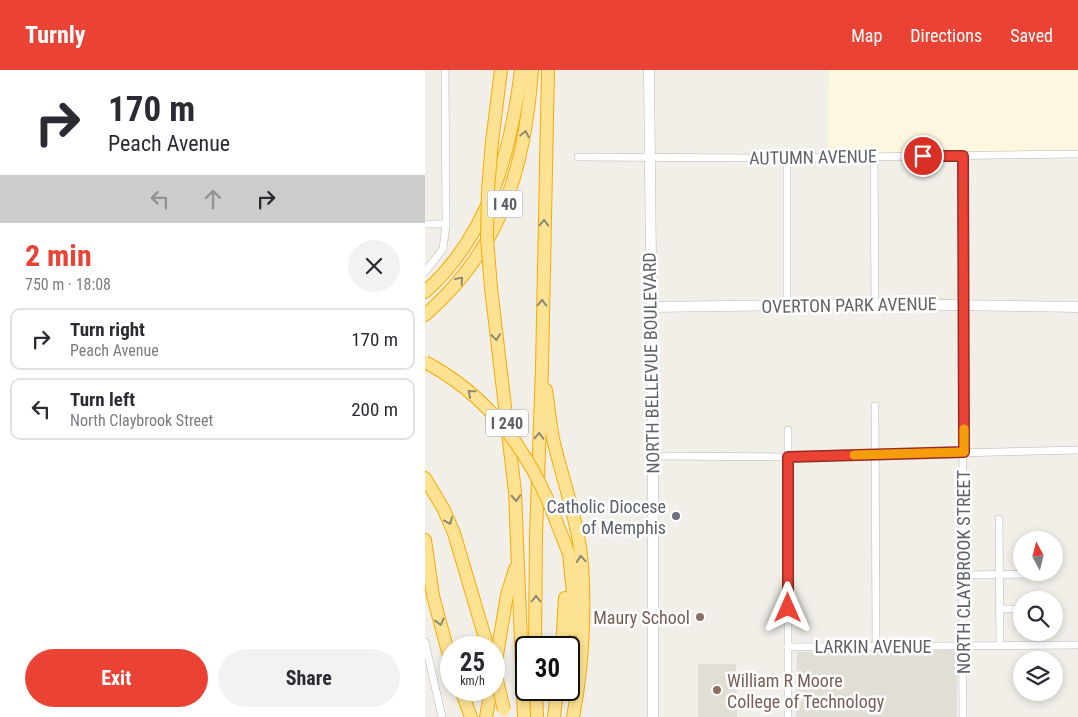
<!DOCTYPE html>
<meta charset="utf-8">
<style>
:root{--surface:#fff;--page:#f2f2f3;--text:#2b2b33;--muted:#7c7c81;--line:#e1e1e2;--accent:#ea4335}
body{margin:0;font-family:"Roboto Condensed",sans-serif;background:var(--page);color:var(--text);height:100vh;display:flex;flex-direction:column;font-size:19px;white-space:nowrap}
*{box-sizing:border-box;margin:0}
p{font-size:16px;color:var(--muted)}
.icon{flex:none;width:28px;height:28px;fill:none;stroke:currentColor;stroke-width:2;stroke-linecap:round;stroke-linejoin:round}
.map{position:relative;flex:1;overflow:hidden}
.sheet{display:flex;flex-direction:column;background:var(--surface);width:425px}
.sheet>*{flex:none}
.banner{background:#fff;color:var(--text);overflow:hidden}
.needle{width:32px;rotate:353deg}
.tools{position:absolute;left:588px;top:461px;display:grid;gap:10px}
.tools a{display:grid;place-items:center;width:50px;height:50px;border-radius:50%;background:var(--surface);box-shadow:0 2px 8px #0003;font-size:25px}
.speed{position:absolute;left:15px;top:566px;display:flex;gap:10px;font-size:25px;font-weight:700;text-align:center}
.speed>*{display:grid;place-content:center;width:65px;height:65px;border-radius:50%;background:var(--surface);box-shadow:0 2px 8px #0003;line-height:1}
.speed small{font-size:12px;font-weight:400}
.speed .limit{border:2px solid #111;border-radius:8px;background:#fff;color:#111}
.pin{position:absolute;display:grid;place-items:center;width:42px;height:42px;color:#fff;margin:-21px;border:2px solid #fff;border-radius:50%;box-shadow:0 1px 5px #0007}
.me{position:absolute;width:55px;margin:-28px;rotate:0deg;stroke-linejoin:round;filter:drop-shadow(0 0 4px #0008)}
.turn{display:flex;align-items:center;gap:18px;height:105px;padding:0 25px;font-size:22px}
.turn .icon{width:65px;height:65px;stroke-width:2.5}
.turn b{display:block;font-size:35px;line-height:42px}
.lanes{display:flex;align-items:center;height:48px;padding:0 25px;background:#0003;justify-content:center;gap:25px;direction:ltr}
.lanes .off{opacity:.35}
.round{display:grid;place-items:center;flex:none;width:52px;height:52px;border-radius:26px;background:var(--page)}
.overview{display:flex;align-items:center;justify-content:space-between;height:85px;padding:0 25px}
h1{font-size:30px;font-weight:700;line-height:38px;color:var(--accent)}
.action{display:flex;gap:10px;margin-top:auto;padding:10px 25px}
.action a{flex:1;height:58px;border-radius:30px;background:var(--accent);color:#fff;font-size:20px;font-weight:700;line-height:58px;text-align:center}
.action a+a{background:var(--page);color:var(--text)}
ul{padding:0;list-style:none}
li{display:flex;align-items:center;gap:15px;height:62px;margin:0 10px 8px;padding:0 15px;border:2px solid var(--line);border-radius:10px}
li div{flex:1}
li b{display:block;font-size:19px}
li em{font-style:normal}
header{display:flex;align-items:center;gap:30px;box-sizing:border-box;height:70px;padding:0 25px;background:var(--accent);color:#fff}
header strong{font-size:24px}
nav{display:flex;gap:28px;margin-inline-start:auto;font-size:18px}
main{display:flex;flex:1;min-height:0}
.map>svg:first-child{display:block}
.commercial{fill:#fef7e0}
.education{fill:#e1ded6}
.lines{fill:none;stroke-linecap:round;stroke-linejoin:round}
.street-casing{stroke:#b5b8bc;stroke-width:8}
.secondary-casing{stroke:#b6babf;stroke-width:11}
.highway-casing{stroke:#f9ab00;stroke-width:14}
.street{stroke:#fff;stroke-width:7}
.secondary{stroke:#fff;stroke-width:10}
.highway{stroke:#fde293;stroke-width:12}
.highway-bridge-casing{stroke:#f9ab00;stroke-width:14;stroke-linecap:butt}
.highway-bridge{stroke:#fde293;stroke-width:12}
.oneway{stroke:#8e8975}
.route-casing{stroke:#982c22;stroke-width:12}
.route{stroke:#ea4335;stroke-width:9}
.slow{stroke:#f59e0b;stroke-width:9}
.worship-dot{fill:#6b7280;stroke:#fff;stroke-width:2}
.education-dot{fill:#8d6e63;stroke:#fff;stroke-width:2}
.labels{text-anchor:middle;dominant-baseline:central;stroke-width:5;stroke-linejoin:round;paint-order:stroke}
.shield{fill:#fff;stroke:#8f9295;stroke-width:1}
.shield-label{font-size:16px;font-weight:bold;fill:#5f6368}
.street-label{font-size:18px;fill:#5f6368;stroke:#fff}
.worship-label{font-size:18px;fill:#5b616d;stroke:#fff;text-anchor:end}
.education-label{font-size:18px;fill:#785e54;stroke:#fff;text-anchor:end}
</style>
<header>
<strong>Turnly</strong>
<nav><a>Map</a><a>Directions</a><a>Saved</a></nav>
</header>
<main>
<section class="sheet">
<div class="banner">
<div class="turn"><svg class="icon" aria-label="right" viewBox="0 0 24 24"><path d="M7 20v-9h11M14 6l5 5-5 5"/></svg><div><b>170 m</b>Peach Avenue</div></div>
<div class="lanes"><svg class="icon off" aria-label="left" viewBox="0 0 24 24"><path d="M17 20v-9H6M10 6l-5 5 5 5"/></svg><svg class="icon off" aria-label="ahead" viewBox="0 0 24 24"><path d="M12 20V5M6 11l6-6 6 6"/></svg><svg class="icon" aria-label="right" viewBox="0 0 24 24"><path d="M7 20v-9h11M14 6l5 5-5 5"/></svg></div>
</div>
<div class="overview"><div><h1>2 min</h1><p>750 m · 18:08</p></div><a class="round"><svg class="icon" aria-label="close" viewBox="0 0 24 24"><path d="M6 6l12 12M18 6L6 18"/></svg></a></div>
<ul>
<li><svg class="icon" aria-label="right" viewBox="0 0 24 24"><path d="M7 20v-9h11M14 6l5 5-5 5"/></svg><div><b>Turn right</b><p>Peach Avenue</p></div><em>170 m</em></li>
<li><svg class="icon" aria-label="left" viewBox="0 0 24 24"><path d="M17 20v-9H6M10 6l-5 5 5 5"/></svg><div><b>Turn left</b><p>North Claybrook Street</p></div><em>200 m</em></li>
</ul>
<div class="action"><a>Exit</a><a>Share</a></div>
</section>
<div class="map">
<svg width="653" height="647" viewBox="0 0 653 647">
<rect width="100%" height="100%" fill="#f1efe8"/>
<path class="commercial" d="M404 0H653V84L402 87Z"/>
<g class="education">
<path d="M532 580V647H371L372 582Z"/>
<path d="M273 594H311L312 647H273Z"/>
</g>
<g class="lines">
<defs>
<g id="street">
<path d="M449 86 450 234"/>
<path d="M537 86 539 235 537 505 538 647"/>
<path d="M153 87 362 88 653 84"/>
<path d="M362 88V236"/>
<path d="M0 154H21"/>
<path d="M0 202 18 179 21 154 20 0"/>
<path d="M450 336 451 575"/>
<path d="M363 360V647"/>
<path d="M228 386 363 387 653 380"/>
<path d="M574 449 575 575"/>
<path d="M537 505 611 504"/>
<path d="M574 539H596"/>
<path d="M0 572 17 647"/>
<path d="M363 577 653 575"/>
</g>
<g id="secondary">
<path d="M224 0 228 386V647"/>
<path d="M225 237 450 234 653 237"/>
</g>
<g id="highway">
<path d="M67 72 76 0"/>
<path d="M66 218 90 422 99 647"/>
<path d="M0 222C64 165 86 82 96 0"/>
<path d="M0 245C77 178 100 98 107 0"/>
<path d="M121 320C124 338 125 356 129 373 138 410 151 446 156 484 161 534 158 597 148 647"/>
<path d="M0 408 18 438 29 463 63 578"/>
<path d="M124 433 144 484 148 523V560"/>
<path d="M0 470 8 526 26 593"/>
<path d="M110 578 111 465 117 298 123 0"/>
<path d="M137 578 140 528"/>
<path d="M69 603 82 525 90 499"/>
<path d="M36 620 46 647"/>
<path d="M111 620 112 647"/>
<path d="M61 647 66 620"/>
<path d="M129 647 132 620"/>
</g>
</defs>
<use href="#street" class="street-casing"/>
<use href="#secondary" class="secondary-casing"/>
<use href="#highway" class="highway-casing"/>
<use href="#street" class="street"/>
<use href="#secondary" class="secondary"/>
<use href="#highway" class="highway"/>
<defs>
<g id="highway-bridge">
<path d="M66 218 62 168 63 119 67 72"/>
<path d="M0 292C59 323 98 373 124 433"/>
<path d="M69 598 79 640"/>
</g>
</defs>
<use href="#highway-bridge" class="highway-bridge-casing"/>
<use href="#highway-bridge" class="highway-bridge"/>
</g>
<defs><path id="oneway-chevron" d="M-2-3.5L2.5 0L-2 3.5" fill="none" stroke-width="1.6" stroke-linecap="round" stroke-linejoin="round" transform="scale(1.25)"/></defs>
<g class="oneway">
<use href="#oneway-chevron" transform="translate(100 64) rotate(-79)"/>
<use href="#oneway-chevron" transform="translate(119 153) rotate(-89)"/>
<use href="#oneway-chevron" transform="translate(35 210) rotate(-49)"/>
<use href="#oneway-chevron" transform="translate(117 233) rotate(-89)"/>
<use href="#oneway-chevron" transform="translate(71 267) rotate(83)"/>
<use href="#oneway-chevron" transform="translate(46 323) rotate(-140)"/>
<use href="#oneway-chevron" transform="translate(114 366) rotate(-88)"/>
<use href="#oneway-chevron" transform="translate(91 428) rotate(87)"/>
<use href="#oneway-chevron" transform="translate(24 451) rotate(66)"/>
<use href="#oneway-chevron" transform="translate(156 489) rotate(-95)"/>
<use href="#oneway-chevron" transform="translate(111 529) rotate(-90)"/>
<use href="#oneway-chevron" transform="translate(15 552) rotate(76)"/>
</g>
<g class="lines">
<defs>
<path id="route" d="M363 538V387L539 382 538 86H498"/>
</defs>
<use href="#route" class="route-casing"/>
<use href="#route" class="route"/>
<path class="slow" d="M429 385 539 382V359"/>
</g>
<circle class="worship-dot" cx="251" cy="446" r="5"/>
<g class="education-dot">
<circle cx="275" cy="547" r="5"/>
<circle cx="292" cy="620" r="5"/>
</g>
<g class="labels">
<g class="shield">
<rect x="62.5" y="120.5" width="35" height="27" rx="4"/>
<rect x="61" y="339.5" width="42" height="27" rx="4"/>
</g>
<g class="shield-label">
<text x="80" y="134">I 40</text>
<text x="82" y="353">I 240</text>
</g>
<g class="street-label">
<text transform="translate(388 87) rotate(-1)">AUTUMN AVENUE</text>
<text transform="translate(424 235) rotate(-1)">OVERTON PARK AVENUE</text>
<text transform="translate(226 293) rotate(-91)">NORTH BELLEVUE BOULEVARD</text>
<text transform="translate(538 502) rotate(-90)">NORTH CLAYBROOK STREET</text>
<text x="448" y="576">LARKIN AVENUE</text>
</g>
<g class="worship-label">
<text x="241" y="436">Catholic Diocese<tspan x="241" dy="21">of Memphis</tspan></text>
</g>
<g class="education-label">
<text x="265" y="547">Maury School</text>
<text x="302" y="610" text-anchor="start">William R Moore<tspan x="302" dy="21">College of Technology</tspan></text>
</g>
</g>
</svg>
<div class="tools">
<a><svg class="needle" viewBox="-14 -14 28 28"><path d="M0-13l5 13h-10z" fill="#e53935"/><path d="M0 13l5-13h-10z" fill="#7c7c81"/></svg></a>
<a><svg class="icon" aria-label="search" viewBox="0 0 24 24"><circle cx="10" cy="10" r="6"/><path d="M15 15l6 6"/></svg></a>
<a><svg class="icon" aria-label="layers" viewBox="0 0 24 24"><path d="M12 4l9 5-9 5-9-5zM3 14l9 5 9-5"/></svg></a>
</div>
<div class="speed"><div>25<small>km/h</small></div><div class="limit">30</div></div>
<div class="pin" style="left:498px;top:86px;background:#d93025"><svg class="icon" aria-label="arrive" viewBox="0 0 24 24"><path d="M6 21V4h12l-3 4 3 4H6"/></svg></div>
<svg class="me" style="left:363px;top:538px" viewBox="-20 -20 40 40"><path d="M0-17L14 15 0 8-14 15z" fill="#ea4335" stroke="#fff" stroke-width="4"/></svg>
</div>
</main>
